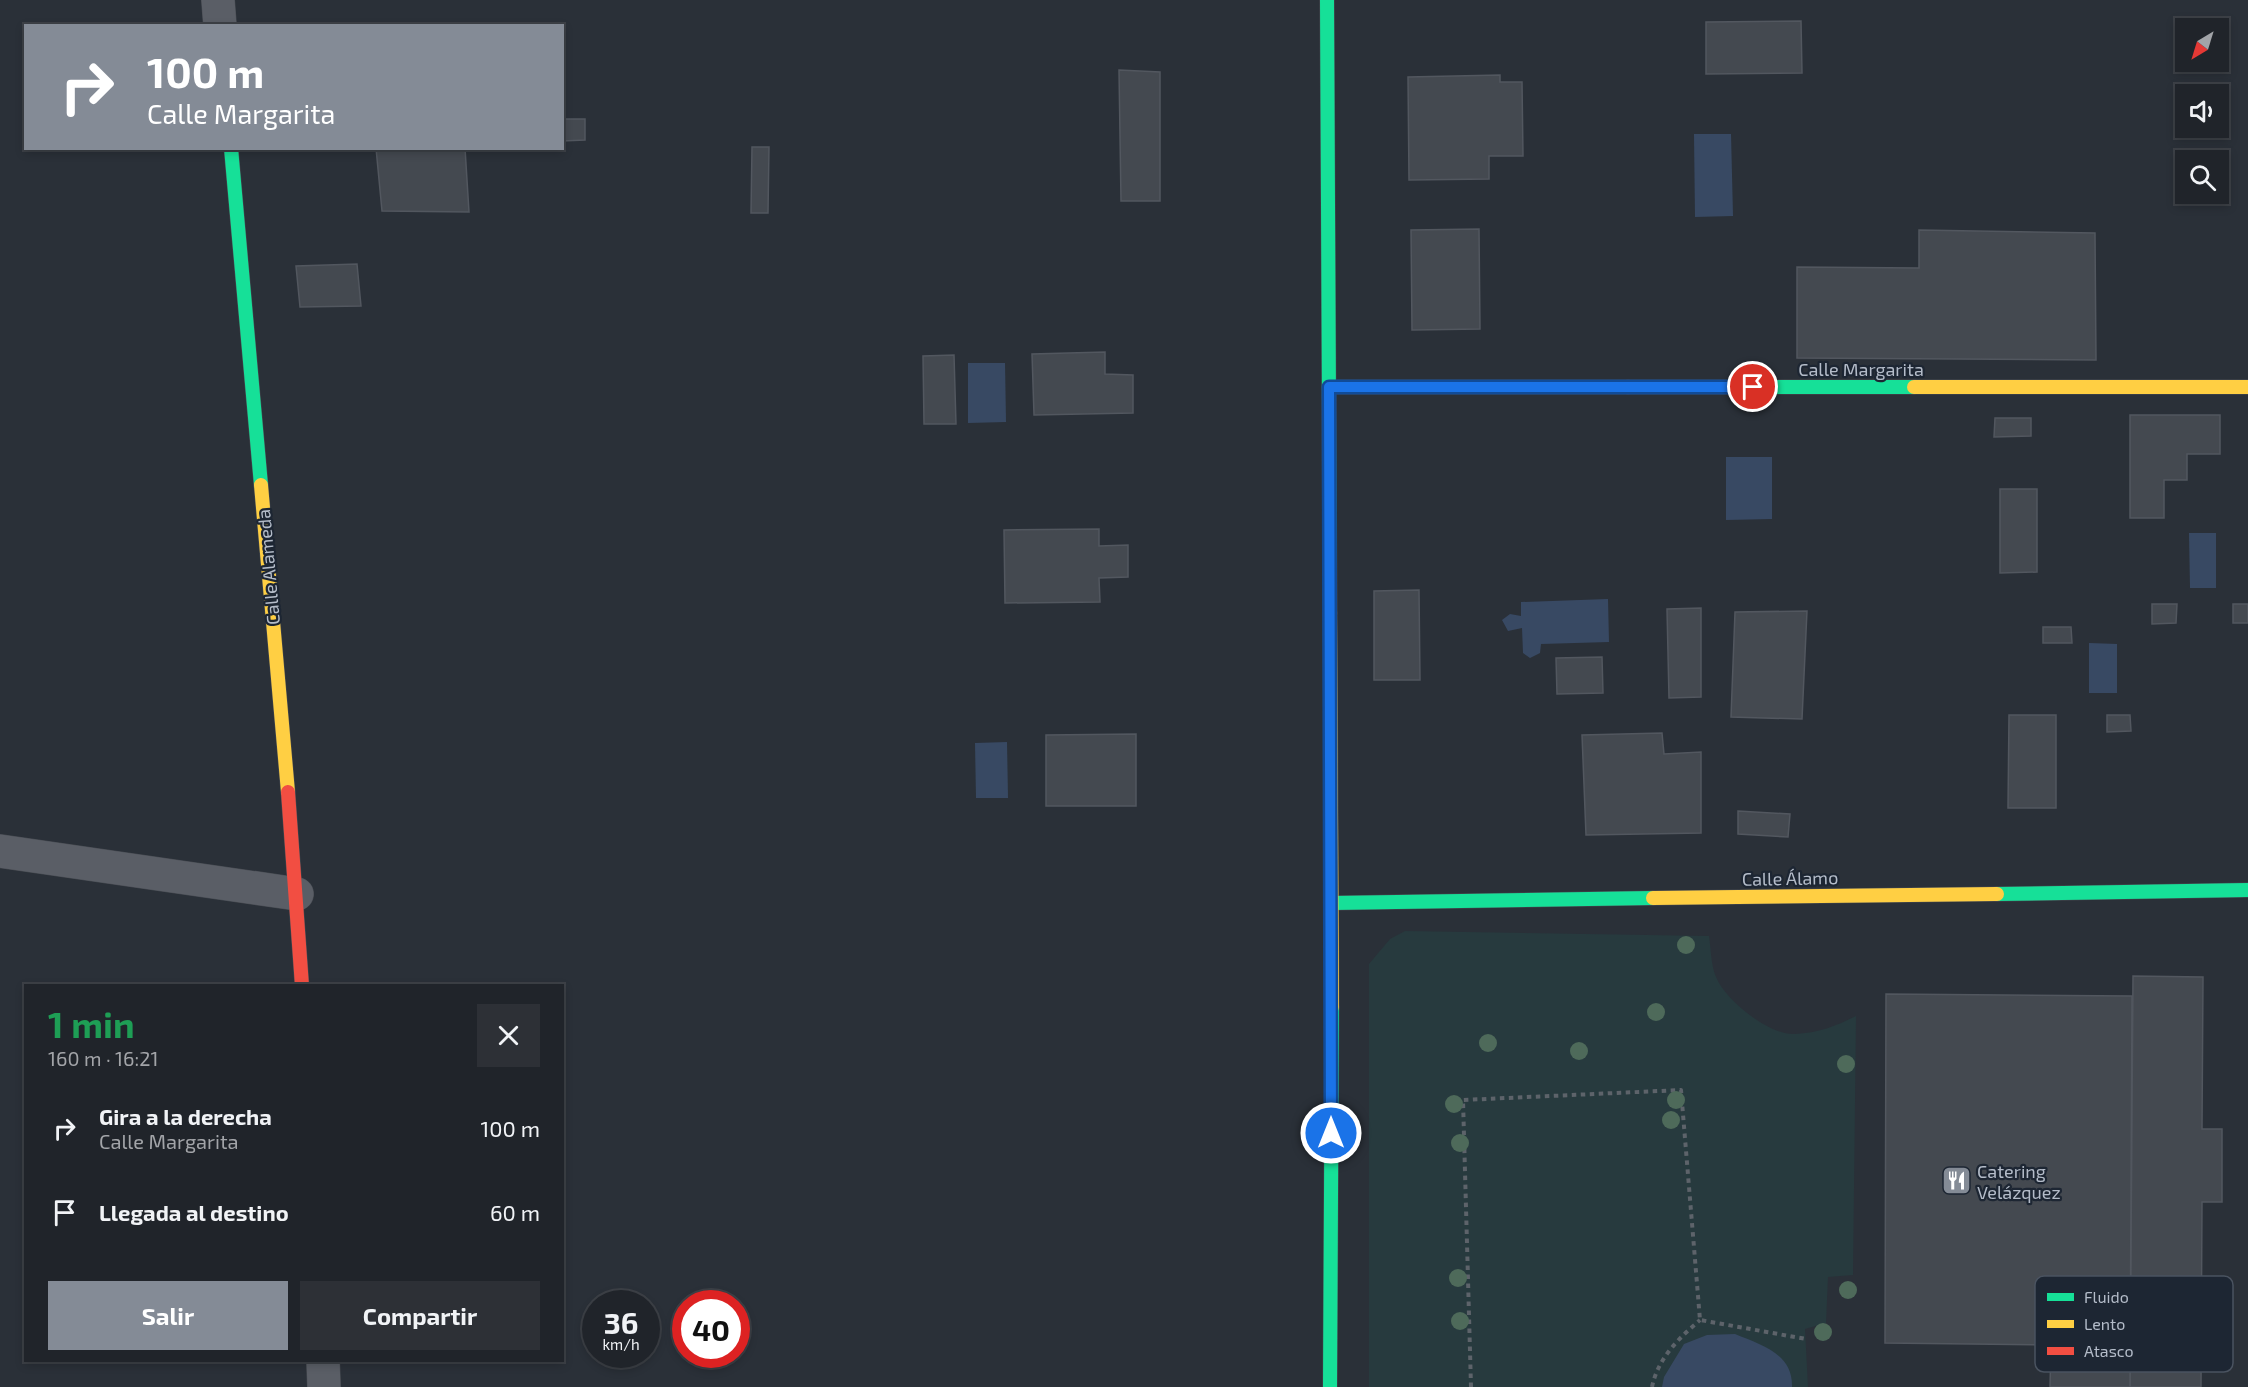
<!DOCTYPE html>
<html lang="es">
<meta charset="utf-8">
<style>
:root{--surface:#20242a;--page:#2d3036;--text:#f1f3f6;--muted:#a2a4a8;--line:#3d4147;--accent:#848b96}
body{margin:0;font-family:"Exo 2",sans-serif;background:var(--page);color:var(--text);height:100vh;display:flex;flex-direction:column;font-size:22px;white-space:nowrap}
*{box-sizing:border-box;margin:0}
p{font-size:20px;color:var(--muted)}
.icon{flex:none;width:33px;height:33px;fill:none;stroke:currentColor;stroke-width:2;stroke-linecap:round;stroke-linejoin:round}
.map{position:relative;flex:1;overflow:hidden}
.drawer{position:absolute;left:24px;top:984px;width:540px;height:378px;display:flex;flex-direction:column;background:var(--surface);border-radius:0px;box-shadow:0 3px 9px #0003,0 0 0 2px var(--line)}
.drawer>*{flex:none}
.banner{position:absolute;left:24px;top:24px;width:540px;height:126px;border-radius:0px;box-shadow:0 3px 9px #0003,0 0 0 2px var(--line);background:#848b96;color:#fff;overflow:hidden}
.needle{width:39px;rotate:218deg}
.tools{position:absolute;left:2175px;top:18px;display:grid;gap:12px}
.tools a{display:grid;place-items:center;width:54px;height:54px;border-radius:0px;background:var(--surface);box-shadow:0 3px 9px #0003,0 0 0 2px var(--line);font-size:30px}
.speed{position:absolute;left:582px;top:1290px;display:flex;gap:12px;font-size:30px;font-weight:700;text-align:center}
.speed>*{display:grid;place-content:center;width:78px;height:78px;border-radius:50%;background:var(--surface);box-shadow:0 3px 9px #0003,0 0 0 2px var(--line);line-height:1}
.speed small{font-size:15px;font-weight:400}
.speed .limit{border:9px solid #d22;background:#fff;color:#111}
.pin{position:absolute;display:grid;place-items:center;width:51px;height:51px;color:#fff;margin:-26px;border:3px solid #fff;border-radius:50%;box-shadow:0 2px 6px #0007}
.me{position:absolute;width:66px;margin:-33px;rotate:0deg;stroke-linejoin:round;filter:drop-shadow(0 0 4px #0008)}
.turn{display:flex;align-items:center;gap:21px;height:126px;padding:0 24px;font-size:27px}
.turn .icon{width:78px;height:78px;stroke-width:2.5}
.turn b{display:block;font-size:42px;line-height:51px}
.round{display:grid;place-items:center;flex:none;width:63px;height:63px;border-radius:0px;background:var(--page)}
.overview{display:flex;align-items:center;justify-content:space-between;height:102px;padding:0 24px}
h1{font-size:36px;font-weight:700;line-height:45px;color:#1e9e55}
.cta{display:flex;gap:12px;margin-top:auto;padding:12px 24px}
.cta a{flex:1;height:69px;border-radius:0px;background:var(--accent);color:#fff;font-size:24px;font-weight:700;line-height:69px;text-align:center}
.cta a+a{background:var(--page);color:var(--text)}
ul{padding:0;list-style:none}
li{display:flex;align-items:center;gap:18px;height:84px;padding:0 24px}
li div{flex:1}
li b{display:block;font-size:22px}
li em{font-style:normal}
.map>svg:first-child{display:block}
.green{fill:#273a3e}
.water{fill:#384963}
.building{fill:#444950;stroke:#52575f;stroke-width:1.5}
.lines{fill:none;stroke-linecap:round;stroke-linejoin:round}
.street-casing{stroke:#484c53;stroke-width:34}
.fast-casing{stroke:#484c53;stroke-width:15}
.slow-casing{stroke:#484c53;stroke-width:15}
.jam-casing{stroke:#484c53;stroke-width:15}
.path{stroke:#5d636a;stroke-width:4;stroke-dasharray:4.5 4.5;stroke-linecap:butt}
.street{stroke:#5a5e66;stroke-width:33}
.fast{stroke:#16e098;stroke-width:14}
.slow{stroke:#ffcf43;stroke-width:14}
.jam{stroke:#f24e42;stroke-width:14}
.tree{fill:#4e6a5a}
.route-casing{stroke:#114b97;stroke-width:15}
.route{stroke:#1a73e8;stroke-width:10}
.labels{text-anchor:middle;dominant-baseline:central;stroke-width:4.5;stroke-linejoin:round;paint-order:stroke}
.street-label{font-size:18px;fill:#b4bcc9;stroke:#1d2633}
.poi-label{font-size:18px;fill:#b4bcc9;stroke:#1d2633;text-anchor:start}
.key{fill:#1d2633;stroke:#4a5360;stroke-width:1.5}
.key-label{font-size:16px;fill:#b4bcc9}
</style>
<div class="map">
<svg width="2248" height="1387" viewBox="0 0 2248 1387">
<rect width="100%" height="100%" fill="#2a3038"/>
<path class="green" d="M1405 931 1709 936C1711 949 1711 966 1716 977 1725 1000 1770 1036 1795 1034 1818 1033 1836 1026 1856 1016L1853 1275 1828 1277 1826 1323 1805 1329 1808 1387H1369V964L1390 939Z"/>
<g class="water">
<path d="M1694 134H1731L1733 216 1695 217Z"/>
<path d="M968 363H1005L1006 422 968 423Z"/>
<path d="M1726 457H1772V519L1726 520Z"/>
<path d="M2189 533H2216V588H2190Z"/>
<path d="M1608 599 1609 642 1541 644 1540 653 1530 658 1523 653 1522 628 1508 631 1502 620 1510 614 1521 616V602Z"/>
<path d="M2089 643 2117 644V693H2089Z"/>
<path d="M1007 742 1008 798H976L975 743Z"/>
<path d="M1735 1334C1761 1345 1793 1353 1792 1387H1662L1664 1377 1684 1344 1707 1335Z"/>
</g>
<g class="building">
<path d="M1801 21 1802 73 1706 74V22Z"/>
<path d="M1119 70 1160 72V201H1121Z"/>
<path d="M1500 75V82H1522L1523 156H1489V179L1409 180 1408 77Z"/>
<path d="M562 119H585V140L562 141Z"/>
<path d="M752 147H769L768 213H751Z"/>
<path d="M376 148H465L469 212 382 211Z"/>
<path d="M1479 229 1480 329 1412 330 1411 230Z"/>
<path d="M1919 230 2095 233 2096 360 1797 358V267L1919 268Z"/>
<path d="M357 264 361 306 300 307 296 266Z"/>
<path d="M1105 352V374L1133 375V413L1034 415 1032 354Z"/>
<path d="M954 355 956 424H924L923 356Z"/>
<path d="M2130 415H2220V454H2187V480H2164V518H2130Z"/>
<path d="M1995 418H2031V436L1994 437Z"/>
<path d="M2000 489H2037V572L2000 573Z"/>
<path d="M1099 529V546L1128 545V577L1099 578 1100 602 1005 603 1004 530Z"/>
<path d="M1419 590 1420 680H1374V591Z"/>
<path d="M2152 604H2177L2176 623 2152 624Z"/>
<rect x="2233" y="604" width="15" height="19"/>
<path d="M1701 608V697L1669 698 1667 609Z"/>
<path d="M1807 611 1802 719 1731 717 1735 612Z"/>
<path d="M2043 627H2071L2072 643H2043Z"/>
<path d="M1602 657 1603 693 1557 694 1556 658Z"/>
<path d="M2009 715H2056V808H2008Z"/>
<path d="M2107 715H2130L2131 731 2107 732Z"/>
<path d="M1662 733 1664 754 1701 752V833L1586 835 1582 735Z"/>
<path d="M1136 734V806H1046V735Z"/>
<path d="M1738 811 1790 814 1788 837 1738 834Z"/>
<path d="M2133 976 2203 977 2202 1129H2222V1202H2202L2201 1387H2130Z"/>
<path d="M1886 994 2132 996 2130 1387H2050L2051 1345 1885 1343Z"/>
</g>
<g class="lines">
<defs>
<g id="street">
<path d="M218 0 220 26"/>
<path d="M0 851 297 894"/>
<path d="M323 1360 324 1387"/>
</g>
<g id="fast">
<path d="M1327 0 1330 613"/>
<path d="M231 148 261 485"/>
<path d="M1628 387H1914"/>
<path d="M1997 894 2248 890"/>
<path d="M1332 903 1653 898"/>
<path d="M1330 1387 1332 1007"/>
</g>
<g id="slow">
<path d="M1329 387H1628"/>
<path d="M1914 387H2248"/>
<path d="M261 485 288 792"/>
<path d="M1330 613 1332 1007"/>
<path d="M1653 898 1997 894"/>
</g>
<path id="jam" d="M288 792 302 986"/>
</defs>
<use href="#street" class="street-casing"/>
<use href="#fast" class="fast-casing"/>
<use href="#slow" class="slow-casing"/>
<use href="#jam" class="jam-casing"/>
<g class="path">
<path d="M1471 1387 1463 1100 1681 1090 1700 1320 1806 1339"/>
<path d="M1652 1387C1658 1358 1679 1338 1700 1320"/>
</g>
<use href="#street" class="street"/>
<use href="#fast" class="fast"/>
<use href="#slow" class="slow"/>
<use href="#jam" class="jam"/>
</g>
<g class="tree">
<circle cx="1686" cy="945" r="9"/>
<circle cx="1656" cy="1012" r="9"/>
<circle cx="1488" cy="1043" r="9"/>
<circle cx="1579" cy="1051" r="9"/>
<circle cx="1846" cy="1064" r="9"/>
<circle cx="1676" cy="1100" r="9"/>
<circle cx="1454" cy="1104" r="9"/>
<circle cx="1671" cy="1120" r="9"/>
<circle cx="1460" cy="1143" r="9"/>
<circle cx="1458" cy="1278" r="9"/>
<circle cx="1848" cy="1290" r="9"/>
<circle cx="1460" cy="1321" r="9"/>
<circle cx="1823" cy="1332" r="9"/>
</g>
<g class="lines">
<defs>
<path id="route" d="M1331 1133 1329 387H1753"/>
</defs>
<use href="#route" class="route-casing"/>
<use href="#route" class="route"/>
</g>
<defs>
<symbol id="restaurant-square" viewBox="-11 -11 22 22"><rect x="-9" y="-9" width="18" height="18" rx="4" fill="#848b96" stroke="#1d2633"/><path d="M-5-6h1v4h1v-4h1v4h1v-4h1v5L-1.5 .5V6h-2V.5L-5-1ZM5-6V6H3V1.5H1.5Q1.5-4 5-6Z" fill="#fff"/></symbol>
</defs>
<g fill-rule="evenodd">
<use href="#restaurant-square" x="1940" y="1164" width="33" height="33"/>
</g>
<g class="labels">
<g class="street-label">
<text x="1861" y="369">Calle Margarita</text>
<text transform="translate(268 567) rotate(-95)">Calle Alameda</text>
<text transform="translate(1790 878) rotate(-1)">Calle Álamo</text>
</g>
<g class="poi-label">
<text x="1977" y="1171">Catering<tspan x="1977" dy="21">Velázquez</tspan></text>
</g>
</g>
<rect x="2035" y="1276" width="198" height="96" rx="9" class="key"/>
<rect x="2047" y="1293" width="27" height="8" fill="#16e098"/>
<rect x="2047" y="1320" width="27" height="8" fill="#ffcf43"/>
<rect x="2047" y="1347" width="27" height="8" fill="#f24e42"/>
<g class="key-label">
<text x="2084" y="1303">Fluido</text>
<text x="2084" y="1330">Lento</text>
<text x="2084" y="1357">Atasco</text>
</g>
</svg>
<div class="tools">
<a><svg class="needle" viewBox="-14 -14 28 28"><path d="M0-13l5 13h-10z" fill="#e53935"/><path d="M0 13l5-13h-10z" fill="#a2a4a8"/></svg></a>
<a><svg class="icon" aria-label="sound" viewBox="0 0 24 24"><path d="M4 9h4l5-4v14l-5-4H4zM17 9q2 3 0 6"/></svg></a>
<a><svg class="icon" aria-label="search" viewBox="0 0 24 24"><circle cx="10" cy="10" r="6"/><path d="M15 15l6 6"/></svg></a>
</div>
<div class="speed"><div>36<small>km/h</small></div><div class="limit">40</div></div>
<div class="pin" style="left:1753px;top:387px;background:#d93025"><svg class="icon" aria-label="arrive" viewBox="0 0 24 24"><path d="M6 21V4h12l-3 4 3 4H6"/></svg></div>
<svg class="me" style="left:1331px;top:1133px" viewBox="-20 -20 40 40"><circle r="17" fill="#1a73e8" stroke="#fff" stroke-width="3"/><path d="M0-11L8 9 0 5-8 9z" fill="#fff"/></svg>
<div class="banner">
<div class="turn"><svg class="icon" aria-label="right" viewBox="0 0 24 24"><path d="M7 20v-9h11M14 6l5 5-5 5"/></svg><div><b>100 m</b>Calle Margarita</div></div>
</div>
<section class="drawer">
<div class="overview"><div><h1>1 min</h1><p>160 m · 16:21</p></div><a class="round"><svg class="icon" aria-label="close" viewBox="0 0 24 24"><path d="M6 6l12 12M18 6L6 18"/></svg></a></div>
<ul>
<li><svg class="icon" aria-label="right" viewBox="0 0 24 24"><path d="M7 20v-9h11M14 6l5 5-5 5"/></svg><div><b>Gira a la derecha</b><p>Calle Margarita</p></div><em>100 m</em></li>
<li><svg class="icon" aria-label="arrive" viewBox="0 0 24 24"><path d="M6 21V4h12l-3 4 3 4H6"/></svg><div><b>Llegada al destino</b></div><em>60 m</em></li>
</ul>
<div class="cta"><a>Salir</a><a>Compartir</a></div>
</section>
</div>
